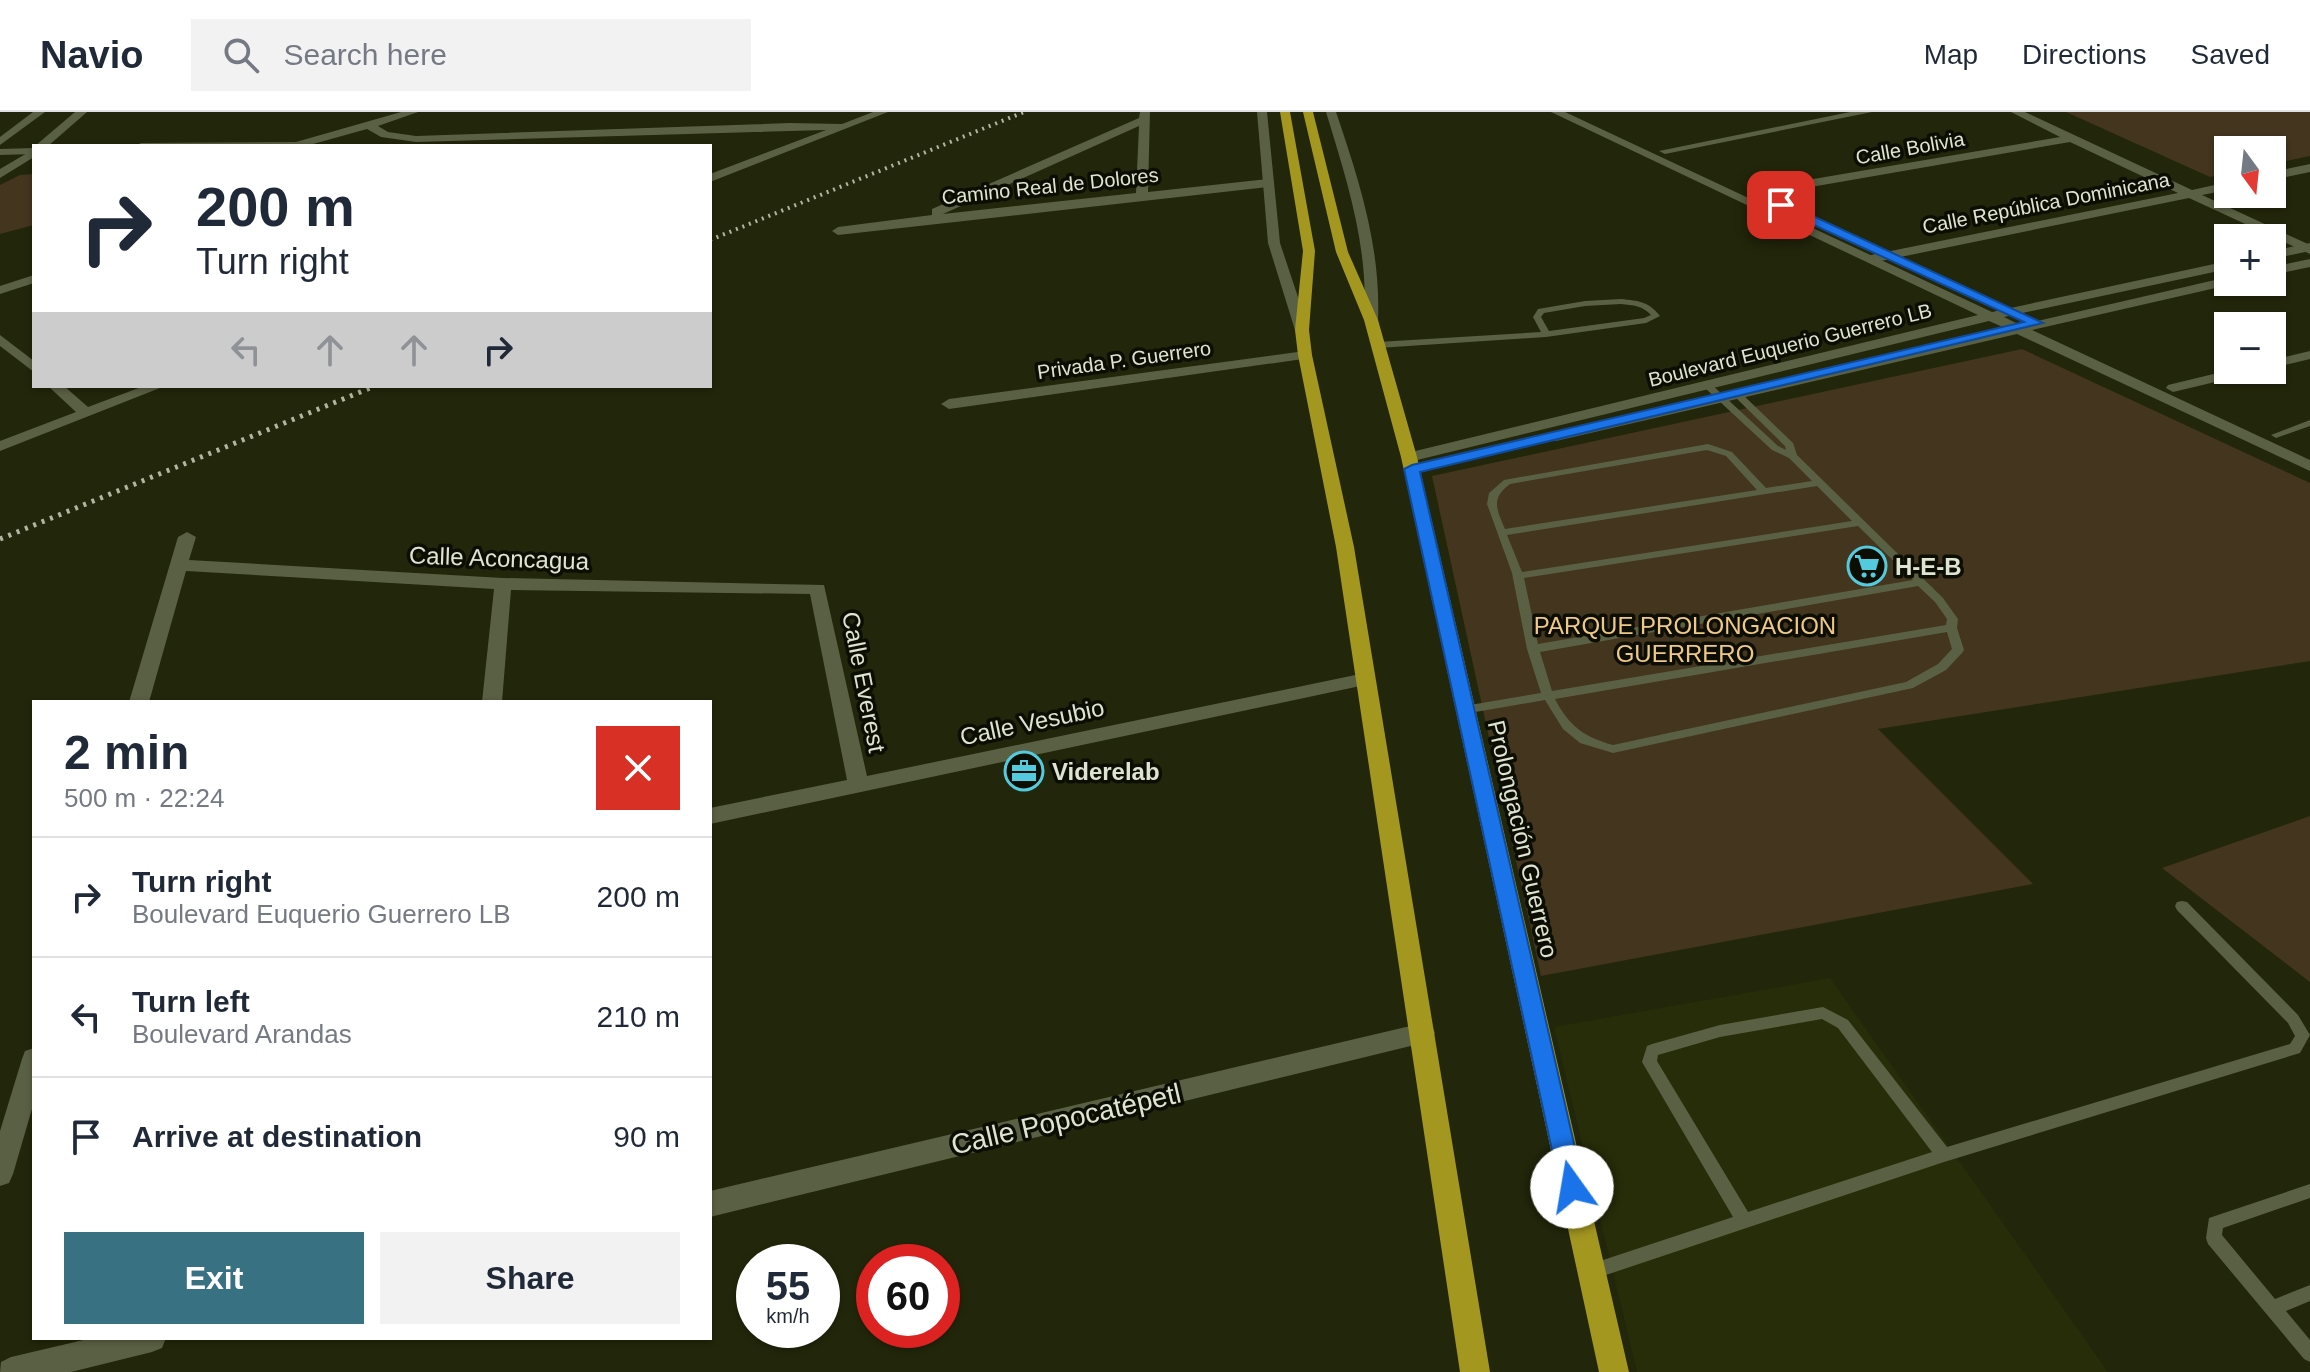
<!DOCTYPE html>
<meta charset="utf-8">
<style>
:root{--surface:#fff;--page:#f2f2f3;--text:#1f2937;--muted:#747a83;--line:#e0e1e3;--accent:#377182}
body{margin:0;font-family:Arial,sans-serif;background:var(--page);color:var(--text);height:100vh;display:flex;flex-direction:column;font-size:30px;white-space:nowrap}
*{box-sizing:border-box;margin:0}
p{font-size:26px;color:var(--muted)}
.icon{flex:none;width:44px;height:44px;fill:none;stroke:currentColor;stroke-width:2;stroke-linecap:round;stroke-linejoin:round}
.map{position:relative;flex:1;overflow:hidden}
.sheet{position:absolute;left:32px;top:588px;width:680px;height:640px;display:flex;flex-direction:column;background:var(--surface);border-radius:0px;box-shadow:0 2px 6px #0004}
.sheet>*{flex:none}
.guide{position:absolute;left:32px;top:32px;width:680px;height:244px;border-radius:0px;box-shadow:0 2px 6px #0004;background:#fff;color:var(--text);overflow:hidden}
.needle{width:52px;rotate:165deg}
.controls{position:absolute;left:2214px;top:24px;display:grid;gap:16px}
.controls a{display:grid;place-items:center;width:72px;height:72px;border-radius:0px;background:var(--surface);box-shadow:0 2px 6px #0004;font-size:40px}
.speed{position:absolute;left:736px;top:1132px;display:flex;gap:16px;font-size:40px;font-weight:700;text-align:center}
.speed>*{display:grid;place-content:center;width:104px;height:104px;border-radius:50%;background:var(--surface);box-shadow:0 2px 6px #0004;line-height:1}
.speed small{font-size:20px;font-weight:400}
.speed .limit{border:12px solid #d22;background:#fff;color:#111}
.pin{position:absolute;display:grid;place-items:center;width:68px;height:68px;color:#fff;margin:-34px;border-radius:16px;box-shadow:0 4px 12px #0006}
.me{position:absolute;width:88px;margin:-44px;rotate:347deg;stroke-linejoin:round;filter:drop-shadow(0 0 6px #0008)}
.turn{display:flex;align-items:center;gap:28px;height:168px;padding:0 32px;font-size:36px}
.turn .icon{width:104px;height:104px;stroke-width:2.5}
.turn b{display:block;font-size:56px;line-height:68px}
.lanes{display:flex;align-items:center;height:76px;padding:0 32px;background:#0003;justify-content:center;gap:40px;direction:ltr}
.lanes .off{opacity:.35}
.round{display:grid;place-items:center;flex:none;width:84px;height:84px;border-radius:0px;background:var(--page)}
.summary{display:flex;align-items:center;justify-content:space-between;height:136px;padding:0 32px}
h1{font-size:48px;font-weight:700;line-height:60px}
.button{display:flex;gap:16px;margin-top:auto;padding:16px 32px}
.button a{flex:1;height:92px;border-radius:0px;background:var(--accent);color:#fff;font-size:32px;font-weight:700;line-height:92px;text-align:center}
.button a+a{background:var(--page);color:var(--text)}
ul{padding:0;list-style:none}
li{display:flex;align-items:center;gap:24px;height:120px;padding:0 32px;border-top:2px solid var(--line)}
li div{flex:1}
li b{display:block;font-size:30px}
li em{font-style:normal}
header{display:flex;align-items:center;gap:48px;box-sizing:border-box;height:112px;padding:0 40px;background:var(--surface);border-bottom:2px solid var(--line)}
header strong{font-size:38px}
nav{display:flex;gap:44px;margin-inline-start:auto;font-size:28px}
.search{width:560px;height:72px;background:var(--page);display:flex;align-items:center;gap:20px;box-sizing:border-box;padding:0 28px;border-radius:0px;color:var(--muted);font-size:30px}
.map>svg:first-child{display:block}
.built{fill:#272d08}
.green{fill:#43351e}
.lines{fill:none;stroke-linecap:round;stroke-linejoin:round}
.lane{fill:#5a6043;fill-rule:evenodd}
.street{fill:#5a6043;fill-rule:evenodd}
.secondary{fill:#5a6043;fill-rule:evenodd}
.primary{fill:#a49720;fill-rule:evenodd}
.rail-far1{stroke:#b1b5a1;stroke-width:4;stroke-dasharray:2 5;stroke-linecap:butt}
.rail{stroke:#b1b5a1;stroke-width:5;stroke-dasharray:3 6;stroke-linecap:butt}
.route{fill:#1a73e8;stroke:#114b97;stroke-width:2}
.labels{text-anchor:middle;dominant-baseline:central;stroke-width:7;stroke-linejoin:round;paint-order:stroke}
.far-street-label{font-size:20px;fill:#dfe3d2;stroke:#0c0e04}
.street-label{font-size:24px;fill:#dfe3d2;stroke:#0c0e04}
.poi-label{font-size:24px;font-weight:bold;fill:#dfe3d2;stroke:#0c0e04;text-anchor:start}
.park-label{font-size:24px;fill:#efc885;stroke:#0c0e04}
.near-street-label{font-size:28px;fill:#dfe3d2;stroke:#0c0e04}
</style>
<header>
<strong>Navio</strong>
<div class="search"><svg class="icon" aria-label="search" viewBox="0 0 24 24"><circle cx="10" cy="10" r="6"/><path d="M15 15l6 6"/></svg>Search here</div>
<nav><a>Map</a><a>Directions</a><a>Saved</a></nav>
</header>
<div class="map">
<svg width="2310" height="1260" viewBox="0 0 2310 1260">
<rect width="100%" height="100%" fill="#22260a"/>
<path class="built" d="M1830 866 2108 1260H1637L1554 915Z"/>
<g class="green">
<path d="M2066 0H2310V44L2272 52V38H2228V61L2210 65Z"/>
<path d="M34 62V113L0 122V73L20 63Z"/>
<path d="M2022 237 2310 371V549L1878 617 2033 772 1541 864 1432 364Z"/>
<path d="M2310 704V870L2162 756Z"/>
</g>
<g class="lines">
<g class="lane">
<path d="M1621 187C1639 189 1648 189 1660 204L1646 211 1546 225 1378 236 1374 233 1378 230 1541 220 1533 205 1538 197 1585 189ZM1621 192C1633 193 1643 194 1651 203L1644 206 1549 219 1541 205 1544 201 1585 194Z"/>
<path d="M1708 271 1711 272 1778 334 1786 338 1785 334 1732 282 1734 280H1740L1793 331 1797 343 1943 486 1958 507 1957 516 1964 538 1962 541 1946 558 1913 576 1613 641 1580 631 1563 617 1545 588 1464 602 1460 601 1458 598 1464 594 1541 581 1527 537 1512 461 1487 392 1489 381 1504 368 1708 332 1732 340 1766 376 1812 369 1789 346 1772 338 1705 276V272ZM1707 338 1726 344 1757 378 1505 417C1497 398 1490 387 1510 372ZM1817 374 1852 409 1522 460 1507 423ZM1858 414 1913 468 1538 532 1524 466ZM1918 474 1935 490 1947 507 1946 513 1552 579 1540 540ZM1947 520 1952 537 1938 552 1906 570 1613 633C1584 625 1569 614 1555 587Z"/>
<path d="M2310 308V314L2276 326 2271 323Z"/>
<path d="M2182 789 2187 790 2298 903 2310 923 2300 941 1944 1050 1591 1168 1585 1166 1583 1160 1585 1154 1733 1105 1642 950 1647 934 1652 932 1720 913 1823 895 1848 908 1947 1035 2290 932 2295 924 2288 911 2177 798 2175 794 2177 790ZM1822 907 1838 916 1932 1040 1748 1100 1657 949 1658 943 1720 925Z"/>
<path d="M2310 1072V1086L2223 1116 2222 1123 2275 1187 2310 1173V1189L2286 1199 2310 1228V1250L2304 1247 2208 1132 2206 1126 2209 1106Z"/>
</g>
<g class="street">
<path d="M401 0H418L378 14 388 20 416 24 790 11 842 12 873 0H888L710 70V62L826 18 416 30 381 25 367 17 306 34H135L141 31 296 30Z"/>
<path d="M1140 0H1150L1148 80 1268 67 1274 71 1268 75 838 123 832 119 838 115 932 103V97L1139 6ZM1139 14 1136 81 943 102Z"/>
<path d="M1850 0H1872L1665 42 1659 39Z"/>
<path d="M2011 0H2025L2192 78 2228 70V78L2202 83 2310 133V142L2189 86 1871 151 1864 147 1871 143 2178 81 2070 30 1754 85 1748 81 1754 77 2060 25Z"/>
<path d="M34 36V42L0 43V37Z"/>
<path d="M2310 52V60L2272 68V60Z"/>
<path d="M34 163V171L0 182V174Z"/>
<path d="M0 223 34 249V260L0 234Z"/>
<path d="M1305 239 1312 243 1310 246 949 297 941 292 949 287Z"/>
<path d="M2310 239V247L2272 256V248Z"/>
<path d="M2230 258H2255L2253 261 2173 280 2166 276 2168 273Z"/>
<path d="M48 274H64L88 295 144 274H165L0 339V329L76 300Z"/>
<path d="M187 420 196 425 189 448 503 466 824 473 867 664 1365 561 1375 567 1365 573 710 712V696L847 668 810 482 511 478 502 590H482L494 477 186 459 149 590H129L178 425Z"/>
<path d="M1423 911 1432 914 1435 921 1432 928 1423 931 710 1105V1079Z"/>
<path d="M34 936V990L13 1062 9 1071 0 1074V1019L22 947 25 939Z"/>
<path d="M92 1226H166L162 1236 152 1240 71 1260H0L1 1250 11 1245Z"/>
</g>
<g class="secondary">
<path d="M33 0H45L0 33V25Z"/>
<path d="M75 0H87L48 34H35Z"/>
<path d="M1257 0H1267L1280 131 1309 218 1302 222 1295 218 1268 131Z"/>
<path d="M1326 0H1336C1359 68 1381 135 1378 208L1371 212 1364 208C1369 135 1347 69 1326 0Z"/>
<path d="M1551 0H1565L1992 200 2228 149V157L2004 205 2020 213 2228 165V170L2233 172 2032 218 2310 348V359L2017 222 1556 329 1548 324 1556 319 2005 216 1989 209 1409 350 1403 348V342L1978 203Z"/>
<path d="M34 37V45L0 66V57Z"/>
<path d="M2310 131V139L2272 147V139Z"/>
<path d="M2310 147V155L2272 163V155Z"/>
</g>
<g class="primary">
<path d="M1280 0H1290L1315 139 1309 218 1312 243 1354 435 1490 1260H1460L1336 435 1298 243 1295 218 1303 139Z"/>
<path d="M1303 0H1313L1348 140 1378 208 1417 345 1629 1260H1599L1401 345 1364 208 1336 140Z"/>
</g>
<path class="rail-far1" d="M710 128 1024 0"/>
<path class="rail" d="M0 427 375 274"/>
</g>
<path class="route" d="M1777 91H1785L2043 211 1420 360 1584 1075 1580 1083 1572 1087 1563 1083 1560 1075 1404 357 1412 353 2024 210 1777 96Z"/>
<defs>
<symbol id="supermarket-ring" viewBox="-11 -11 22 22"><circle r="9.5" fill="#0c0e04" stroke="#54cade" stroke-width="1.5"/><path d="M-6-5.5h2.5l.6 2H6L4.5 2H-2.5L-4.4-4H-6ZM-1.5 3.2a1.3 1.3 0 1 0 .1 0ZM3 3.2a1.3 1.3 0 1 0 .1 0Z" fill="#54cade"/></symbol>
<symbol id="office-ring" viewBox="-11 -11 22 22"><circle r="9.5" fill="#0c0e04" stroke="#54cade" stroke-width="1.5"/><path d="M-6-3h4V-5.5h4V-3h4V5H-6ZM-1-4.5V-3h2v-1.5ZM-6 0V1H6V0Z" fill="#54cade"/></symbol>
</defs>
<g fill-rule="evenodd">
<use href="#supermarket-ring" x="1845" y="432" width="44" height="44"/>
<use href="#office-ring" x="1002" y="637" width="44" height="44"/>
</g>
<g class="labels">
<g class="far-street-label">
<text transform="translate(1910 36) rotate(-10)">Calle Bolivia</text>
<text transform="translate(1050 74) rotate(-6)">Camino Real de Dolores</text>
<text transform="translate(2046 91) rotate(-11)">Calle República Dominicana</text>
<text transform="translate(1790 233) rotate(-14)">Boulevard Euquerio Guerrero LB</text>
<text transform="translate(1124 248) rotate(-8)">Privada P. Guerrero</text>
</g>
<g class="street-label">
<text transform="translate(499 446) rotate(2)">Calle Aconcagua</text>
<text transform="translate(864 570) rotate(79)">Calle Everest</text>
<text transform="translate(1032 610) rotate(-12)">Calle Vesubio</text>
<text transform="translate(1523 727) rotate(77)">Prolongación Guerrero</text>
</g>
<g class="poi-label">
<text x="1895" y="454">H-E-B</text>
<text x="1052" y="659">Viderelab</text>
</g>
<g class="park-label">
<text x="1685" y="513">PARQUE PROLONGACION<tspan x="1685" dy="28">GUERRERO</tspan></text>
</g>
<g class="near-street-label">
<text transform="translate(1066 1007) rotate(-13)">Calle Popocatépetl</text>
</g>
</g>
</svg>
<div class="controls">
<a><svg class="needle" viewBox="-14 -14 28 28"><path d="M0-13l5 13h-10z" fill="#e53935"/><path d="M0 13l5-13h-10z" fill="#747a83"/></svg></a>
<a>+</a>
<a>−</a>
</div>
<div class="speed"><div>55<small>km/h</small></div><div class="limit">60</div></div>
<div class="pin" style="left:1781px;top:93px;background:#d93025"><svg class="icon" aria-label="arrive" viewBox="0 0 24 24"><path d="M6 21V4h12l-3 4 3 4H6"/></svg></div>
<svg class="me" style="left:1572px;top:1075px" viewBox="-20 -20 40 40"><circle r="19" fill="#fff"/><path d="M0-13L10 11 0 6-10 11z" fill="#1a73e8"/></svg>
<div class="guide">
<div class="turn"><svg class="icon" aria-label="right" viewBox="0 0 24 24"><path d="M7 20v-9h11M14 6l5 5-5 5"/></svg><div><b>200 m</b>Turn right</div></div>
<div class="lanes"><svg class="icon off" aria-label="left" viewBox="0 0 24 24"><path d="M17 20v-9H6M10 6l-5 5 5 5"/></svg><svg class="icon off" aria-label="ahead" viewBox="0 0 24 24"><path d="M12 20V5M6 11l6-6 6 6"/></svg><svg class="icon off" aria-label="ahead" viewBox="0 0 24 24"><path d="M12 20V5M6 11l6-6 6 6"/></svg><svg class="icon" aria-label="right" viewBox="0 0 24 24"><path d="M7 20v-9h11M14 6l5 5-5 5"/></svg></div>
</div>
<section class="sheet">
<div class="summary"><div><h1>2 min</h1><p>500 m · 22:24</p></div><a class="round" style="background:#d93025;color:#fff"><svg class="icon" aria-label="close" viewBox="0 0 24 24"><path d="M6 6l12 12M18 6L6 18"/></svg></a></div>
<ul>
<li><svg class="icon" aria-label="right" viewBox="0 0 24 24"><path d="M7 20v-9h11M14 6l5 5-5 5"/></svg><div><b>Turn right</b><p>Boulevard Euquerio Guerrero LB</p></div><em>200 m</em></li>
<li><svg class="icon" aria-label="left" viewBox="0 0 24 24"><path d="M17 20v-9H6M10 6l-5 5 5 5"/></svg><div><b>Turn left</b><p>Boulevard Arandas</p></div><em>210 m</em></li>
<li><svg class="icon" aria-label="arrive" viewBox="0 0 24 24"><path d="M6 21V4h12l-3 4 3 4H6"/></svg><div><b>Arrive at destination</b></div><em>90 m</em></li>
</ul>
<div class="button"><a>Exit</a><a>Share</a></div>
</section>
</div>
